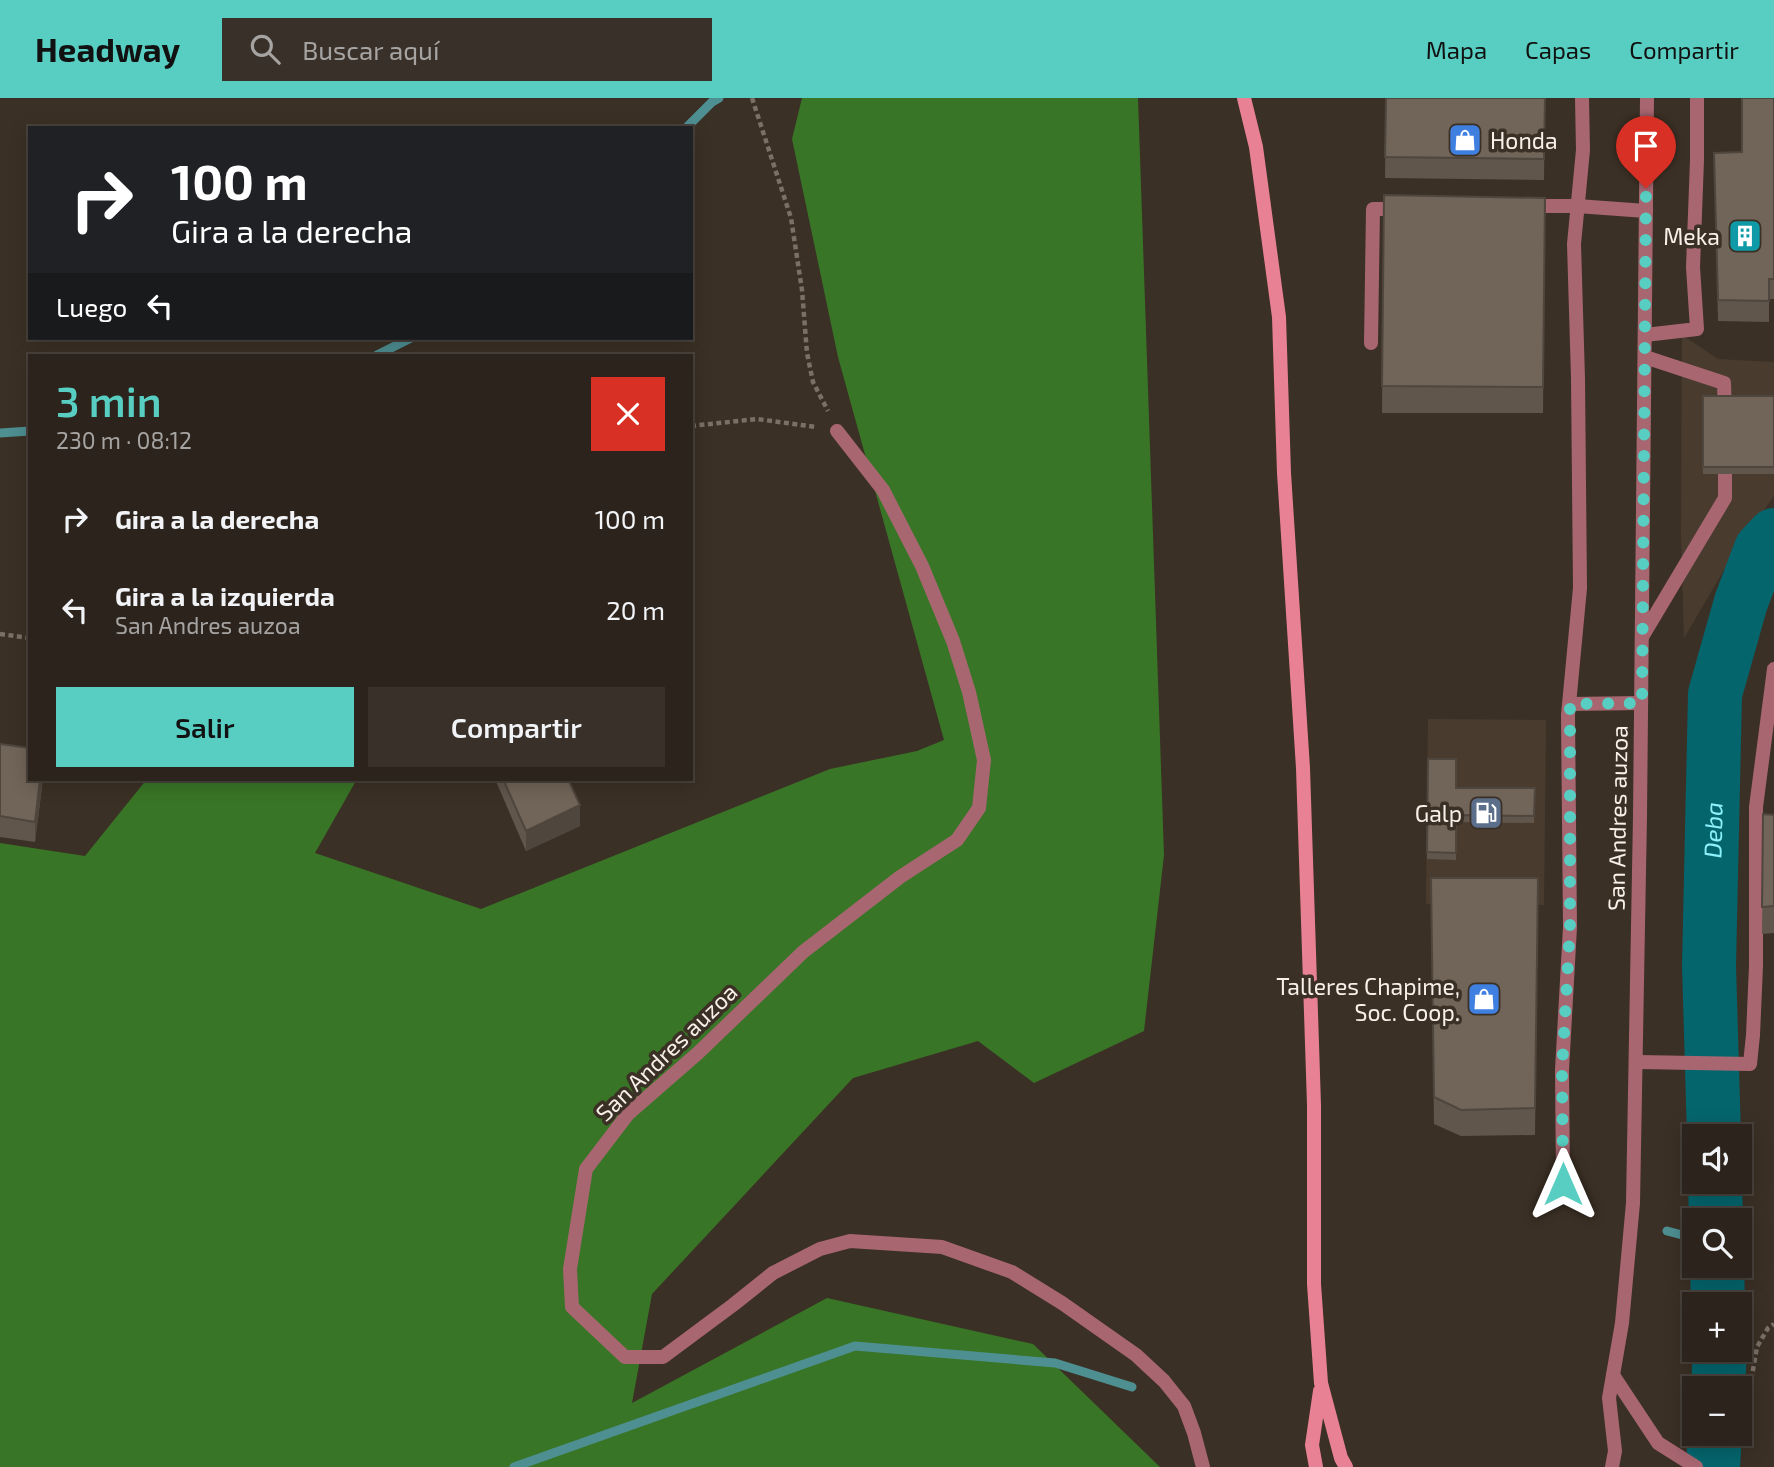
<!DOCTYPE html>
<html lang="es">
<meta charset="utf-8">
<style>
:root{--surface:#2c241c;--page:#383029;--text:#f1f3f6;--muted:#a6a4a3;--line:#48413b;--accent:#57cec1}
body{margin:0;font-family:"Exo 2",sans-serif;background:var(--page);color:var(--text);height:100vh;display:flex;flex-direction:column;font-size:26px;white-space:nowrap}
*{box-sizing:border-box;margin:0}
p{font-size:23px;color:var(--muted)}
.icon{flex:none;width:38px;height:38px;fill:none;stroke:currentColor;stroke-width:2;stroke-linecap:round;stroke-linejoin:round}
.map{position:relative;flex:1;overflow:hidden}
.details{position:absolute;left:28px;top:256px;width:665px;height:427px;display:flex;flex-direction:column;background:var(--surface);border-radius:0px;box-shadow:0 4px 18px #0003,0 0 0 2px var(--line)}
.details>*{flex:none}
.guide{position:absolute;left:28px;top:28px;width:665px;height:214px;border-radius:0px;box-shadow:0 4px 18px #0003,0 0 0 2px var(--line);background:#202124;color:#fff;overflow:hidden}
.controls{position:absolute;left:1682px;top:1026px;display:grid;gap:14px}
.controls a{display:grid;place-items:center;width:70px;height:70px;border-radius:0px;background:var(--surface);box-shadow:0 4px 18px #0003,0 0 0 2px var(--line);font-size:35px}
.pin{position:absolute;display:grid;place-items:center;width:60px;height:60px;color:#fff;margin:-72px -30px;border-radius:50% 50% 50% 0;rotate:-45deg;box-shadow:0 0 7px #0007}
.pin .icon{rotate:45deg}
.me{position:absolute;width:77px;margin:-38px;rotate:0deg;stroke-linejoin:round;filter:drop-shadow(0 0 5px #0008)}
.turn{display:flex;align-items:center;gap:24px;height:147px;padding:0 28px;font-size:32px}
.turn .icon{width:91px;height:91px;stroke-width:2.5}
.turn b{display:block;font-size:49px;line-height:60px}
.then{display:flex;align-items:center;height:66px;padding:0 28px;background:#0003;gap:14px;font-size:26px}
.round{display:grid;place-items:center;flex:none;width:74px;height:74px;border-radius:0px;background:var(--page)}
.overview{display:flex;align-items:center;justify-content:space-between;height:119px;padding:0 28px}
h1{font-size:42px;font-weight:600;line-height:52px;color:var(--accent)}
.cta{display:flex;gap:14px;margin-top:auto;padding:14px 28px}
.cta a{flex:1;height:80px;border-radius:0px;background:var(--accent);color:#111;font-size:28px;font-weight:600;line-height:80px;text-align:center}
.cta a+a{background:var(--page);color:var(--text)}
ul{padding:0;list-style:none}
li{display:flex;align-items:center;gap:21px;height:91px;padding:0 28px}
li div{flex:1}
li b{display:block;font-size:26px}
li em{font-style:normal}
header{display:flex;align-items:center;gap:42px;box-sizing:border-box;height:98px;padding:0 35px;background:var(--accent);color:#111}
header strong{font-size:33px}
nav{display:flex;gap:38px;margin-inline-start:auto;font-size:24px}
.search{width:490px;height:63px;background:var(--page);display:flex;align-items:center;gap:18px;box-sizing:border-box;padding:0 24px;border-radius:0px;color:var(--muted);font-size:26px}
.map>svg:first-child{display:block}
.commercial{fill:#4a3b2f}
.forest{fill:#397526}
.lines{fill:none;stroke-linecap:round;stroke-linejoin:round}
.stream{stroke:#4e8f92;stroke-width:9}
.river{stroke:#05656d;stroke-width:54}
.path{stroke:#7a7067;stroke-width:4.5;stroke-dasharray:5 3.5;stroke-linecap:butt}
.lane{stroke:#a86671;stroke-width:14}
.street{stroke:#a86671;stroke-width:14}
.secondary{stroke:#e98194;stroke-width:14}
.wall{fill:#61564c}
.shaded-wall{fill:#4f463e}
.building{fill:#716458;stroke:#4f463e;stroke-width:2}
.route{stroke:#57cec1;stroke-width:12;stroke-dasharray:0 21.6}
.labels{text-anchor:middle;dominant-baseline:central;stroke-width:7;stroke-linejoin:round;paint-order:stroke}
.poi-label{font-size:23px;fill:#f8f0e9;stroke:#3b3025;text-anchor:end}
.street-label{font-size:23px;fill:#f8f0e9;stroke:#3b3025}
.water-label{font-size:24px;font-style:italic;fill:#8cf1fb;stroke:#3b3025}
</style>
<header>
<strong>Headway</strong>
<div class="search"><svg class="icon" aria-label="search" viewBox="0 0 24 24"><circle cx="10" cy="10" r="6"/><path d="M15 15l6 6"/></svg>Buscar aquí</div>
<nav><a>Mapa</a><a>Capas</a><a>Compartir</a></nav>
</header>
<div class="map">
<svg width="1774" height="1369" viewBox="0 0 1774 1369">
<rect width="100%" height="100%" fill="#3b3025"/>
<g class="commercial">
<path d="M1682 237 1718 261 1774 264V398L1738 448 1684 540 1681 437Z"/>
<path d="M1428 621 1546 622 1544 807 1426 806Z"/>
</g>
<path class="forest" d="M802 0H1138L1164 757 1144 933 1034 985 978 943 853 980 652 1196 632 1305 827 1200 1033 1246 1160 1369H0V745L85 758 147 681H357L315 755 481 811 830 671 917 653 944 642 838 259 792 41Z"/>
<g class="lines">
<g class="stream">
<path d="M686 30 712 4 719 0"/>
<path d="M377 257 411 240"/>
<path d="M0 335 30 333"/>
<path d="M1667 1133 1694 1140"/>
<path d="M514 1369 855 1248 1055 1265 1132 1289"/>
</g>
<g class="river">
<path id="s1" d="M1714 1038 1709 868 1715 596 1741 504 1761 451 1774 437"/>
<path d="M1715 1083 1716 1122"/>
<path d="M1717 1167 1718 1206"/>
<path d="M1718 1290 1720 1251"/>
<path d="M1713 1369 1715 1335"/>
</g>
<g class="path">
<path d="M752 0 791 120 802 192 807 255 813 284 828 313"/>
<path d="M691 328 757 321 816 329"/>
<path d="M0 536 30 540"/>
<path d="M1741 1340 1757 1249 1768 1230 1774 1226"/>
</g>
<g class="lane">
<path d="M1529 108H1577L1646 113"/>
<path d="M1645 237 1697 231 1693 169 1697 62V0"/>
<path d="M1371 245 1373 111H1404"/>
<path d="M1645 259 1724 285 1725 316"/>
<path d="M1642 539 1725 400V357"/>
<path d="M1570 606 1641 605"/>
<path d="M1639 964 1750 966 1753 937 1756 868V709L1774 571"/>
<path d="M1563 1086 1562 972 1570 829 1568 617 1580 490 1578 280 1574 146 1583 52 1582 0"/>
</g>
<g class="street">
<path d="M837 333 883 392 922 468 953 543 969 594 984 662 979 710 957 742 900 779 803 854 698 955 628 1016 586 1071 570 1171 572 1209 625 1259H663L733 1207 773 1175 820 1151 850 1143 942 1149 1012 1174 1062 1205 1136 1257 1164 1283 1184 1308 1194 1335 1203 1369"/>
<path d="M1613 1277 1658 1345 1696 1369"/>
<path d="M1612 1369 1615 1353 1609 1300 1622 1225 1633 1105 1640 718 1647 0"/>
</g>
<g class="secondary">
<path d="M1244 0 1256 49 1279 219 1284 375 1303 670 1314 1007V1186L1321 1285 1341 1360 1346 1369"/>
<path d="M1316 1369 1312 1347 1320 1293"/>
</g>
</g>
<g class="wall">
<path d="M1386 0H1545L1544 82 1385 80Z"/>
<path d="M1774 0V201H1769V224L1718 223 1714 55 1742 54Z"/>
<path d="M1384 97 1545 100 1543 315H1382Z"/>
<rect x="1703" y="298" width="71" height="78"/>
<path d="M0 646 43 681 35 744 0 739Z"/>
<path d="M1428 661 1456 690H1535L1534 725 1456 724V762L1427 761Z"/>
<path d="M495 681H568L580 728 526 753Z"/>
<path d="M1763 716 1774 717V835L1762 836Z"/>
<path d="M1431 780H1538L1535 1037 1461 1038 1434 1026Z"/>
</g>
<g class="shaded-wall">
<path d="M40 681H43L35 744V724Z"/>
<path d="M580 707V728L526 753V733Z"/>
</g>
<g class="building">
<path d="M1386 0H1545L1544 61 1385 59Z"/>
<path d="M1742 0H1774V181H1769V203L1718 202 1714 55 1742 54Z"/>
<path d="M1384 97 1545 100 1543 289 1382 288Z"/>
<rect x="1703" y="298" width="71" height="71"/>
<path d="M0 646 30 650V681H40L35 724 0 718Z"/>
<path d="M1428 661H1456V690H1535L1534 718 1456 717V755L1427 754Z"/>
<path d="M503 681H568L580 707 526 733Z"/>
<path d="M1763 716 1774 717V808L1762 809Z"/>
<path d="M1431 780H1538L1535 1010 1461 1012 1434 999Z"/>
</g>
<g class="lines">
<path class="route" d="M1563 1086 1562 972 1570 829V606L1642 605 1646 90"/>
</g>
<defs>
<symbol id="shop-square" viewBox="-11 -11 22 22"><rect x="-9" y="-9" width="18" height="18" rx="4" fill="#3f7fe0" stroke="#3b3025"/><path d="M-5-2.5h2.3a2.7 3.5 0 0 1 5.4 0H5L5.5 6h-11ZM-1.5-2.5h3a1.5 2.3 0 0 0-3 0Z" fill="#fff"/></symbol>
<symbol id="building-square" viewBox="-11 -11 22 22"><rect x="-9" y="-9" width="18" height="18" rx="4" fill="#0f9aa8" stroke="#3b3025"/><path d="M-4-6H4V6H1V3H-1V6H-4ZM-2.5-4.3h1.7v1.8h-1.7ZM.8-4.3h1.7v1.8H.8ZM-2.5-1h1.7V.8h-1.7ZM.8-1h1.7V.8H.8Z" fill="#fff"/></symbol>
<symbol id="fuel-square" viewBox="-11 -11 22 22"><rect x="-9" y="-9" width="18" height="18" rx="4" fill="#5c6f8a" stroke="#3b3025"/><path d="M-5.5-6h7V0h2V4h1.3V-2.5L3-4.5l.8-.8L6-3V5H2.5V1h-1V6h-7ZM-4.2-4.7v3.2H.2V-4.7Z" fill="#fff"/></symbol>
</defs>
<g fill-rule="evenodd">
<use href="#shop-square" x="1446" y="23" width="38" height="38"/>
<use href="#building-square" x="1726" y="119" width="38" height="38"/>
<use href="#fuel-square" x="1467" y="696" width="38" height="38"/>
<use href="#shop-square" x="1465" y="882" width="38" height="38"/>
</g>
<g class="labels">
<g class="poi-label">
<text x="1490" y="42" text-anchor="start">Honda</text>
<text x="1720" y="138">Meka</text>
<text x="1462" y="715">Galp</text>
<text x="1460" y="888">Talleres Chapime,<tspan x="1460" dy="26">Soc. Coop.</tspan></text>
</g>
<g class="street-label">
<text transform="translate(1617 720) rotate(-89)">San Andres auzoa</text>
<text transform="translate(666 954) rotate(-44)">San Andres auzoa</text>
</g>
<g class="water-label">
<text stroke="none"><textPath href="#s1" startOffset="306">Deba</textPath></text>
</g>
</g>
</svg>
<div class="controls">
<a><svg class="icon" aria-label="sound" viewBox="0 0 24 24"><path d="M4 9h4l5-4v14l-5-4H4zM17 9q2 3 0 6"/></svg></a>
<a><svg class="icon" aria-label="search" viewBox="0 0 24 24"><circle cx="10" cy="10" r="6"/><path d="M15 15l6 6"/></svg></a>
<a>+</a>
<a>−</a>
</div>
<div class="pin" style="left:1646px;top:90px;background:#d93025"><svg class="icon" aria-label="arrive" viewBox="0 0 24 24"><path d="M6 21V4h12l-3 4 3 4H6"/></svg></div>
<svg class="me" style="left:1563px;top:1086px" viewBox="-20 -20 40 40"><path d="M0-17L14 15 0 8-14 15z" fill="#57cec1" stroke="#fff" stroke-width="4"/></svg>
<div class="guide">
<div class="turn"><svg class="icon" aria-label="right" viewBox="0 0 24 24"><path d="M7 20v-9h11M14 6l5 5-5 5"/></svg><div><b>100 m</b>Gira a la derecha</div></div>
<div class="then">Luego<svg class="icon" aria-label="left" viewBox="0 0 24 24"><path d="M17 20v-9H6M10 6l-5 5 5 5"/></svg></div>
</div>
<section class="details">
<div class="overview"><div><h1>3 min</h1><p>230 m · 08:12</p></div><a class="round" style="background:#d93025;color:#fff"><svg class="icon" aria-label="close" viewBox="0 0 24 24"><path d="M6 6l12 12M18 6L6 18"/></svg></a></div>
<ul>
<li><svg class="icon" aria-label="right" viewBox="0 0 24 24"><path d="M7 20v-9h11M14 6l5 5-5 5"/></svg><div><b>Gira a la derecha</b></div><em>100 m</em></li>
<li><svg class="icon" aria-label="left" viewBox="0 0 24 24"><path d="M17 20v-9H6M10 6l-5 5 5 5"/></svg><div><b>Gira a la izquierda</b><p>San Andres auzoa</p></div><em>20 m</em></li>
</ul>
<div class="cta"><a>Salir</a><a>Compartir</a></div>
</section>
</div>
